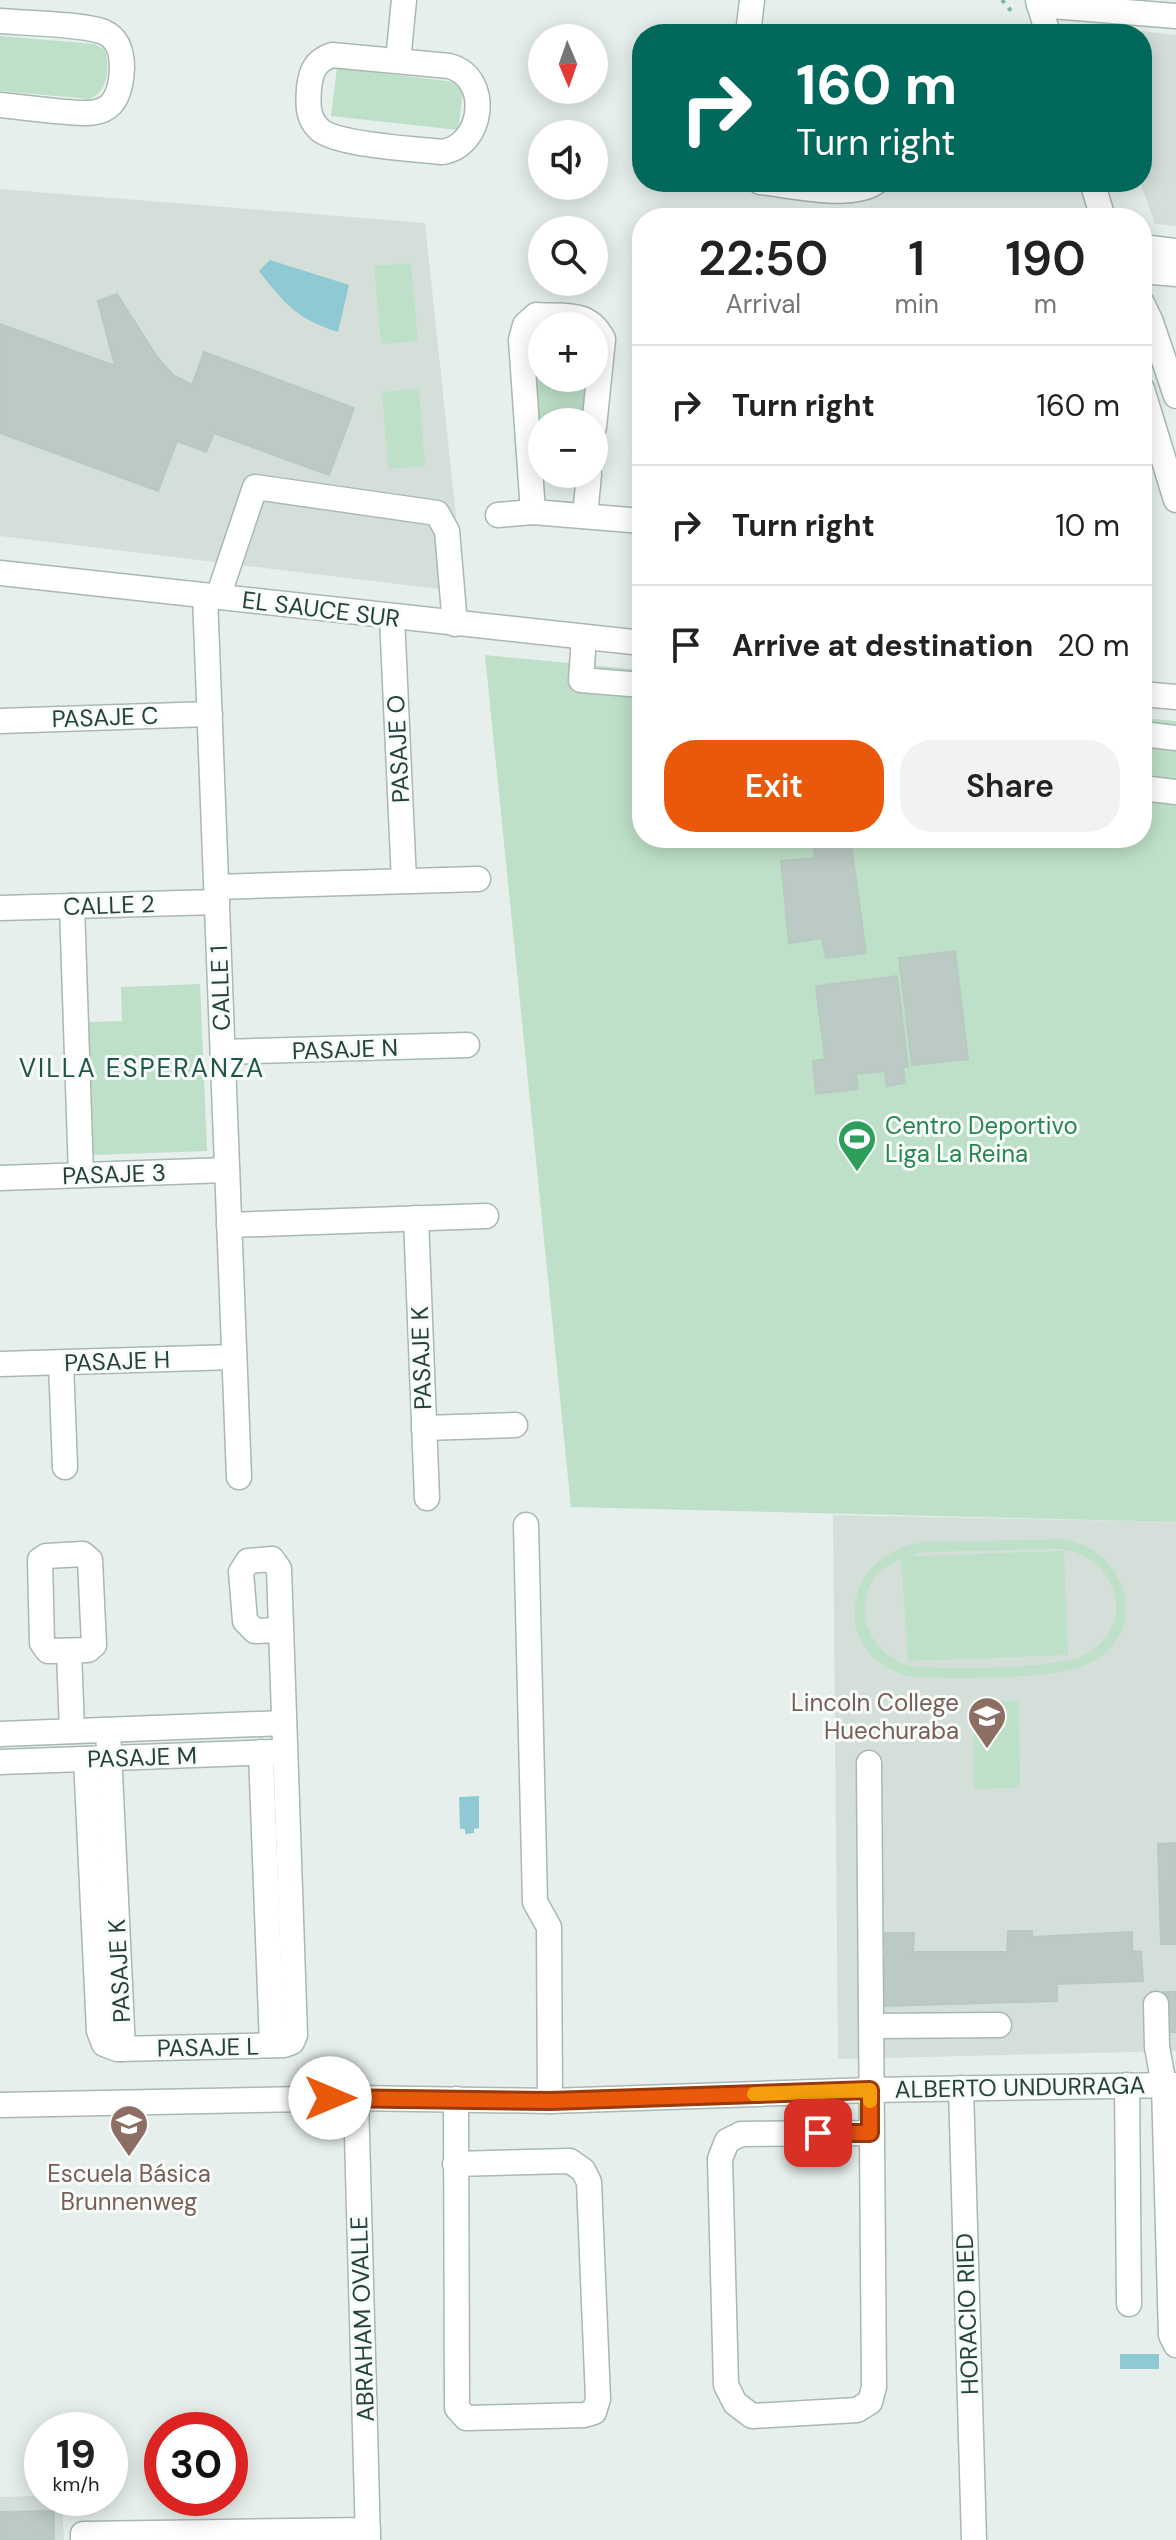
<!DOCTYPE html>
<meta charset="utf-8">
<style>
:root{--surface:#fff;--page:#f2f2f2;--text:#222;--muted:#767676;--line:#e0e0e0;--accent:#ea580c}
body{margin:0;font-family:"DM Sans",sans-serif;background:var(--page);color:var(--text);height:100vh;display:flex;flex-direction:column;font-size:30px;white-space:nowrap}
*{box-sizing:border-box;margin:0}
p{font-size:26px;color:var(--muted)}
.icon{flex:none;width:44px;height:44px;fill:none;stroke:currentColor;stroke-width:2;stroke-linecap:round;stroke-linejoin:round}
.map{position:relative;flex:1;overflow:hidden}
.details{position:absolute;left:632px;top:208px;width:520px;height:640px;display:flex;flex-direction:column;background:var(--surface);border-radius:32px;box-shadow:0 4px 20px #0003}
.details>*{flex:none}
.banner{position:absolute;left:632px;top:24px;width:520px;height:168px;border-radius:32px;box-shadow:0 4px 20px #0003;background:#00695c;color:#fff;overflow:hidden}
.needle{width:52px;rotate:178deg}
.tools{position:absolute;left:528px;top:24px;display:grid;gap:16px}
.tools a{display:grid;place-items:center;width:80px;height:80px;border-radius:50%;background:var(--surface);box-shadow:0 4px 20px #0003;font-size:40px}
.speed{position:absolute;left:24px;top:2412px;display:flex;gap:16px;font-size:40px;font-weight:700;text-align:center}
.speed>*{display:grid;place-content:center;width:104px;height:104px;border-radius:50%;background:var(--surface);box-shadow:0 4px 20px #0003;line-height:1}
.speed small{font-size:20px;font-weight:400}
.speed .limit{border:12px solid #d22;background:#fff;color:#111}
.pin{position:absolute;display:grid;place-items:center;width:68px;height:68px;color:#fff;margin:-34px;border-radius:16px;box-shadow:0 4px 12px #0006}
.me{position:absolute;width:88px;margin:-44px;rotate:90deg;stroke-linejoin:round;filter:drop-shadow(0 0 6px #0008)}
.turn{display:flex;align-items:center;gap:28px;height:168px;padding:0 32px;font-size:36px}
.turn .icon{width:104px;height:104px;stroke-width:2.5}
.turn b{display:block;font-size:56px;line-height:68px}
.eta{display:flex;justify-content:space-evenly;align-items:center;height:136px;text-align:center}
.eta b{font-size:48px;font-weight:600;line-height:56px}
.button{display:flex;gap:16px;margin-top:auto;padding:16px 32px}
.button a{flex:1;height:92px;border-radius:32px;background:var(--accent);color:#fff;font-size:32px;font-weight:600;line-height:92px;text-align:center}
.button a+a{background:var(--page);color:var(--text)}
ul{padding:0;list-style:none}
li{display:flex;align-items:center;gap:24px;height:120px;padding:0 32px;border-top:2px solid var(--line)}
li div{flex:1}
li b{display:block;font-size:30px}
li em{font-style:normal}
.map>svg:first-child{display:block}
.built{fill:#d4dfda}
.green{fill:#bfe0c8;fill-rule:evenodd}
.water{fill:#8ec9d4}
.building{fill:#bbcac4;stroke:#b8c9c2;stroke-width:2}
.lines{fill:none;stroke-linecap:round;stroke-linejoin:round}
.minor-casing{stroke:#a8b8b2;stroke-width:27}
.path{stroke:#86b3a5;stroke-width:4;stroke-dasharray:4 6;stroke-linecap:butt}
.minor{stroke:#fff;stroke-width:24}
.route-casing{stroke:#983908;stroke-width:20}
.route{stroke:#ea580c;stroke-width:14}
.slow{stroke:#f59e0b;stroke-width:14}
.labels{text-anchor:middle;dominant-baseline:central;stroke-width:6;stroke-linejoin:round;paint-order:stroke}
.street-label{font-size:24px;fill:#24423a;stroke:#f7fbf9}
.leisure-label{font-size:24px;fill:#27864d;stroke:#f7fbf9;text-anchor:start}
.education-label{font-size:24px;fill:#785e54;stroke:#f7fbf9;text-anchor:end}
.neighbourhood-label{font-size:26px;letter-spacing:2px;fill:#1f5548;stroke:#f7fbf9}
</style>
<div class="map">
<svg width="1176" height="2540" viewBox="0 0 1176 2540">
<rect width="100%" height="100%" fill="#e6efeb"/>
<g class="built">
<path d="M1097 26 1176 35V226L1155 224 1140 182 1142 34H1089Z"/>
<path d="M0 189 425 223 464 592 0 536Z"/>
<path d="M833 1515 1176 1522V2051L838 2059Z"/>
<path d="M42 2496 62 2498 64 2540H0V2497Z"/>
</g>
<g class="green">
<path d="M0 36 95 44 105 50C110 67 108 93 89 99L0 91Z"/>
<path d="M337 68 464 83 458 130 331 116Z"/>
<path d="M411 263 418 341 381 344 374 266Z"/>
<path d="M531 338H542V378H587L583 422H542V474H578L577 484 541 479Z"/>
<path d="M419 388 425 466 388 469 382 392Z"/>
<path d="M485 655 642 670V838H1142V718L1176 721V1522L571 1507Z"/>
<path d="M200 984 207 1151 93 1155 88 1022 122 1021 121 987Z"/>
<path d="M1060 1539C1129 1547 1153 1634 1088 1664 1056 1680 945 1680 907 1676 882 1668 863 1653 856 1627 847 1585 878 1550 918 1543 932 1540 948 1542 961 1541 994 1541 1027 1540 1060 1539ZM1060 1549C1118 1556 1139 1625 1086 1654 1059 1670 943 1669 909 1666 857 1649 846 1581 901 1559L908 1661 1068 1655 1064 1551 912 1556 921 1552Z"/>
<path d="M1019 1701 1020 1788 974 1789 973 1702Z"/>
</g>
<g class="water">
<path d="M270 260 349 285 338 332C299 320 284 304 259 271Z"/>
<path d="M479 1796V1828L474 1829V1833L465 1834V1829H460L459 1797Z"/>
<rect x="1120" y="2354" width="39" height="15"/>
</g>
<g class="building">
<path d="M117 294 157 357 173 375 192 385 204 352 354 408 329 475 214 433 206 452 177 441 158 491 0 433V324L115 366 98 301Z"/>
<path d="M851 843 866 953 826 958 822 938 789 943 781 861 815 858 814 846Z"/>
<path d="M955 951 968 1059 912 1065 899 958Z"/>
<path d="M897 976 908 1067H903L905 1083 887 1086 885 1071 856 1074 858 1089 816 1094 813 1061 825 1059 816 986Z"/>
<path d="M1176 1843V1944H1161L1158 1844Z"/>
<path d="M1008 1931H1032V1937L1132 1932V1951L1141 1952 1143 1981 1057 1984V2001L882 2006 879 1957 886 1955 884 1933H914L913 1952H1007Z"/>
<path d="M1164 1992H1176V2032H1163Z"/>
<path d="M54 2511V2540H0V2512Z"/>
</g>
<g class="lines">
<defs>
<g id="minor">
<path d="M1038 0 1048 34"/>
<path d="M1039 5 1176 16"/>
<path d="M0 21C24 23 84 24 104 32 119 39 122 53 122 68 120 118 96 115 55 111 37 109 18 107 0 105"/>
<path d="M748 34 752 0"/>
<path d="M332 55 449 66C492 77 484 146 442 152 416 149 335 145 319 129 307 118 308 104 309 88 311 71 315 61 332 55Z"/>
<path d="M398 61 404 0"/>
<path d="M760 182C790 185 852 200 876 182"/>
<path d="M1092 182 1103 218"/>
<path d="M1142 247 1176 251"/>
<path d="M1142 271 1176 274"/>
<path d="M1142 303 1151 322 1176 396"/>
<path d="M1142 389 1176 500"/>
<path d="M533 512 521 340 525 325 536 315C565 317 588 310 603 339L594 427"/>
<path d="M498 515 533 512 642 521"/>
<path d="M585 516 589 474"/>
<path d="M0 573 642 643"/>
<path d="M205 596 239 1477"/>
<path d="M218 597 255 487 437 513 447 531 455 624"/>
<path d="M392 617 404 881"/>
<path d="M584 637 581 680 642 685"/>
<path d="M1142 694 1176 697"/>
<path d="M0 721 210 714"/>
<path d="M1142 734 1176 738"/>
<path d="M1142 788 1176 792"/>
<path d="M217 887 478 879"/>
<path d="M72 906 81 1175"/>
<path d="M0 908 217 902"/>
<path d="M223 1052 467 1045"/>
<path d="M0 1178 227 1170"/>
<path d="M416 1218 427 1498"/>
<path d="M229 1225 486 1216"/>
<path d="M61 1363 65 1467"/>
<path d="M0 1364 234 1357"/>
<path d="M424 1428 515 1425"/>
<path d="M526 1525 535 1902 549 1927 550 2101"/>
<path d="M83 1554 90 1560 94 1645 88 1650 48 1651 42 1643 40 1560 46 1556Z"/>
<path d="M69 1651 72 1731"/>
<path d="M108 1730 123 2049"/>
<path d="M0 1734 284 1723"/>
<path d="M261 1752 272 2045"/>
<path d="M86 1759 99 2031 104 2044 117 2049 284 2045 292 2042 295 2035 279 1569 272 1559 248 1561 241 1572 245 1621 255 1631 281 1630"/>
<path d="M0 1762 275 1752"/>
<path d="M869 1763C872 1971 871 2179 874 2387L870 2402 857 2410 752 2416 735 2403 726 2385 720 2159 727 2141 741 2134 870 2133"/>
<path d="M1156 2004 1157 2047 1164 2085 1171 2335 1176 2345"/>
<path d="M873 2026 999 2025"/>
<path d="M1127 2085 1129 2304"/>
<path d="M961 2088 974 2540"/>
<path d="M356 2098 368 2540"/>
<path d="M0 2105 356 2098 550 2101 870 2090 1176 2085"/>
<path d="M455 2164 570 2161 583 2170 589 2182 598 2399 594 2412 584 2415 466 2418 457 2408 456 2099"/>
<path d="M83 2540V2534L368 2530"/>
</g>
</defs>
<use href="#minor" class="minor-casing"/>
<path class="path" d="M1002 0 1012 12"/>
<use href="#minor" class="minor"/>
</g>
<g class="lines">
<defs>
<path id="route" d="M330 2098 550 2101 870 2090V2133H818"/>
</defs>
<use href="#route" class="route-casing"/>
<use href="#route" class="route"/>
<path class="slow" d="M754 2094 870 2090V2101"/>
</g>
<defs>
<symbol id="stadium-pin" viewBox="-11 -11 22 30"><path d="M0 17L-7.5 6A9.5 9.5 0 1 1 7.5 6Z" fill="#2e9e5b" stroke="#f7fbf9"/><path d="M0-5a6.5 5 0 1 0 0 10a6.5 5 0 1 0 0-10ZM-3.5-1.8h7v3.6h-7Z" fill="#fff"/></symbol>
<symbol id="school-pin" viewBox="-11 -11 22 30"><path d="M0 17L-7.5 6A9.5 9.5 0 1 1 7.5 6Z" fill="#8d6e63" stroke="#f7fbf9"/><path d="M0-5L7-2L0 1L-7-2ZM-4 1L0 2.5L4 1V4Q0 6-4 4Z" fill="#fff"/></symbol>
</defs>
<g fill-rule="evenodd">
<use href="#stadium-pin" x="835" y="1117" width="44" height="60"/>
<use href="#school-pin" x="965" y="1694" width="44" height="60"/>
<use href="#school-pin" x="107" y="2102" width="44" height="60"/>
</g>
<g class="labels">
<g class="street-label">
<text transform="translate(321 609) rotate(7)">EL SAUCE SUR</text>
<text transform="translate(105 717) rotate(-2)">PASAJE C</text>
<text transform="translate(398 749) rotate(-93)">PASAJE O</text>
<text transform="translate(109 905) rotate(-2)">CALLE 2</text>
<text transform="translate(220 988) rotate(-92)">CALLE 1</text>
<text transform="translate(345 1049) rotate(-2)">PASAJE N</text>
<text transform="translate(114 1174) rotate(-2)">PASAJE 3</text>
<text transform="translate(421 1358) rotate(-92)">PASAJE K</text>
<text transform="translate(117 1361) rotate(-2)">PASAJE H</text>
<text transform="translate(142 1757) rotate(-2)">PASAJE M</text>
<text transform="translate(119 1971) rotate(-93)">PASAJE K</text>
<text transform="translate(208 2047) rotate(-1)">PASAJE L</text>
<text transform="translate(1020 2087) rotate(-1)">ALBERTO UNDURRAGA</text>
<text transform="translate(967 2314) rotate(-92)">HORACIO RIED</text>
<text transform="translate(362 2319) rotate(-92)">ABRAHAM OVALLE</text>
</g>
<g class="leisure-label">
<text x="885" y="1125">Centro Deportivo<tspan x="885" dy="28">Liga La Reina</tspan></text>
</g>
<g class="education-label">
<text x="959" y="1702">Lincoln College<tspan x="959" dy="28">Huechuraba</tspan></text>
<text x="129" y="2173" text-anchor="middle">Escuela Básica<tspan x="129" dy="28">Brunnenweg</tspan></text>
</g>
<g class="neighbourhood-label">
<text x="142" y="1068">VILLA ESPERANZA</text>
</g>
</g>
</svg>
<div class="tools">
<a><svg class="needle" viewBox="-14 -14 28 28"><path d="M0-13l5 13h-10z" fill="#e53935"/><path d="M0 13l5-13h-10z" fill="#767676"/></svg></a>
<a><svg class="icon" aria-label="sound" viewBox="0 0 24 24"><path d="M4 9h4l5-4v14l-5-4H4zM17 9q2 3 0 6"/></svg></a>
<a><svg class="icon" aria-label="search" viewBox="0 0 24 24"><circle cx="10" cy="10" r="6"/><path d="M15 15l6 6"/></svg></a>
<a>+</a>
<a>−</a>
</div>
<div class="speed"><div>19<small>km/h</small></div><div class="limit">30</div></div>
<div class="pin" style="left:818px;top:2133px;background:#d93025"><svg class="icon" aria-label="arrive" viewBox="0 0 24 24"><path d="M6 21V4h12l-3 4 3 4H6"/></svg></div>
<svg class="me" style="left:330px;top:2098px" viewBox="-20 -20 40 40"><circle r="19" fill="#fff"/><path d="M0-13L10 11 0 6-10 11z" fill="#ea580c"/></svg>
<div class="banner">
<div class="turn"><svg class="icon" aria-label="right" viewBox="0 0 24 24"><path d="M7 20v-9h11M14 6l5 5-5 5"/></svg><div><b>160 m</b>Turn right</div></div>
</div>
<section class="details">
<div class="eta">
<div><b>22:50</b><p>Arrival</p></div>
<div><b>1</b><p>min</p></div>
<div><b>190</b><p>m</p></div>
</div>
<ul>
<li><svg class="icon" aria-label="right" viewBox="0 0 24 24"><path d="M7 20v-9h11M14 6l5 5-5 5"/></svg><div><b>Turn right</b></div><em>160 m</em></li>
<li><svg class="icon" aria-label="right" viewBox="0 0 24 24"><path d="M7 20v-9h11M14 6l5 5-5 5"/></svg><div><b>Turn right</b></div><em>10 m</em></li>
<li><svg class="icon" aria-label="arrive" viewBox="0 0 24 24"><path d="M6 21V4h12l-3 4 3 4H6"/></svg><div><b>Arrive at destination</b></div><em>20 m</em></li>
</ul>
<div class="button"><a>Exit</a><a>Share</a></div>
</section>
</div>
